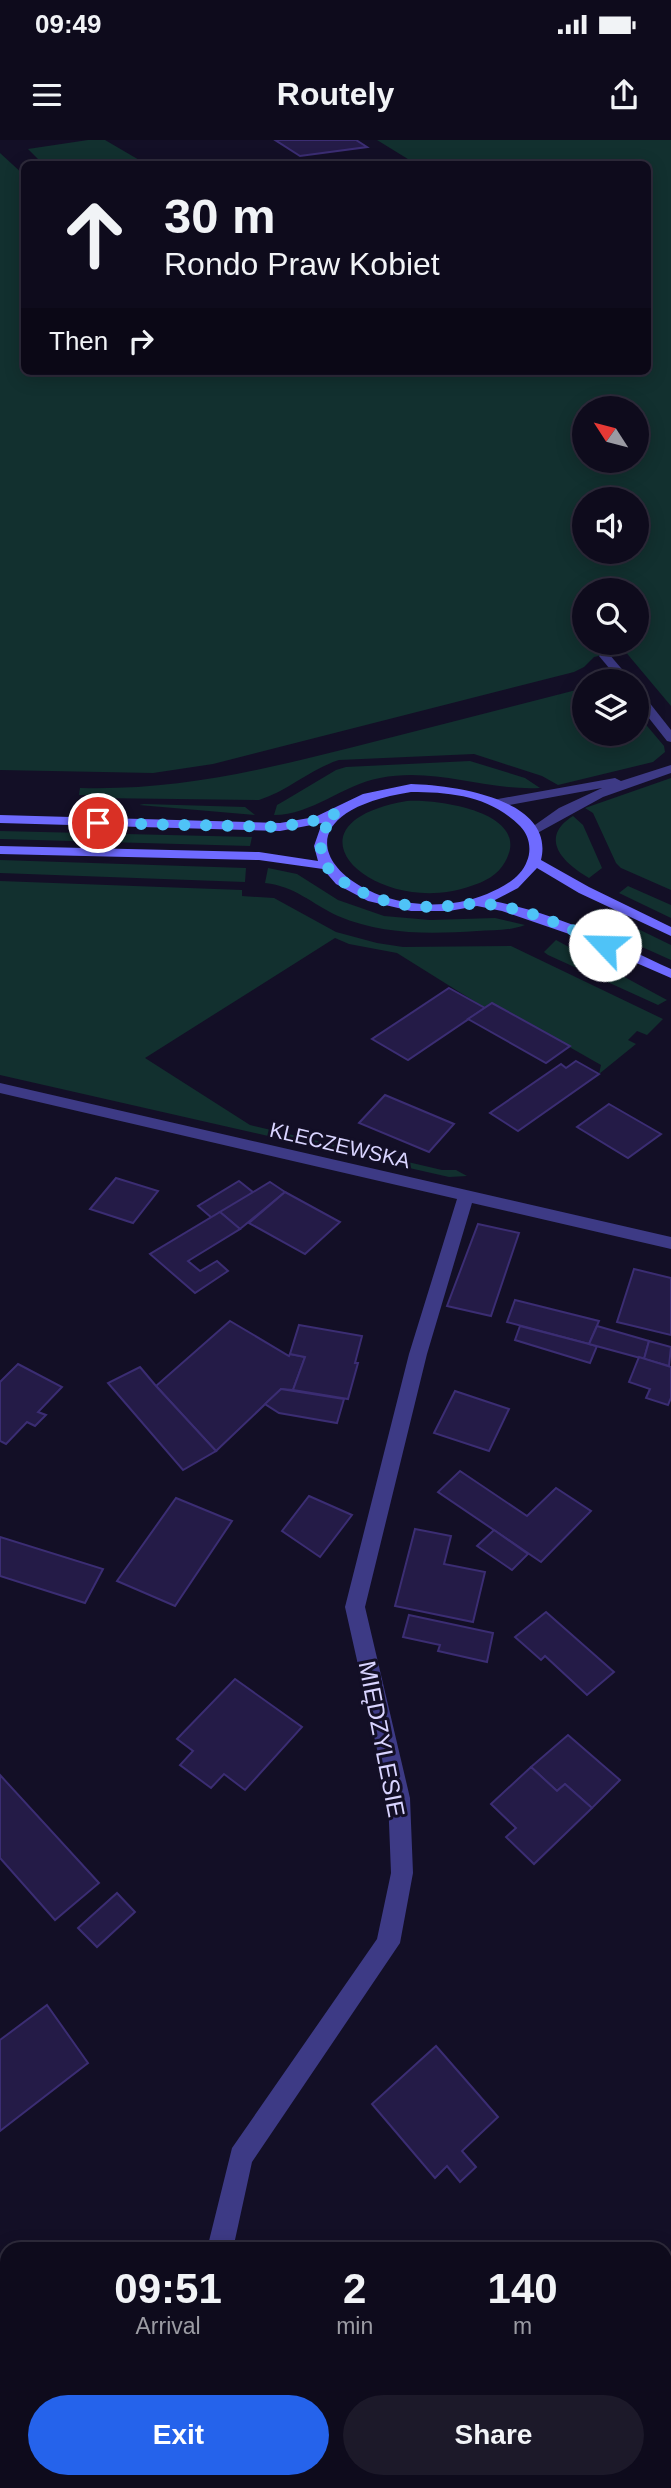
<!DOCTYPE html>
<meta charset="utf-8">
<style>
:root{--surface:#0e0b1c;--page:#1c1929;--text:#f1f3f6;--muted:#9b9ba3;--line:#2e2b3b;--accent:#2563eb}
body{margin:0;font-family:Helvetica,sans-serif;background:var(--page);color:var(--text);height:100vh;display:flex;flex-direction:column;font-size:26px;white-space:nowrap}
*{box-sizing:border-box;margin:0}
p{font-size:23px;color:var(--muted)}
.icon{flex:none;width:38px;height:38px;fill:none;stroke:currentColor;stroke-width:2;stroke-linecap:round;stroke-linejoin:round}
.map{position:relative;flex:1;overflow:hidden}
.drawer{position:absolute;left:0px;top:2102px;width:672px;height:247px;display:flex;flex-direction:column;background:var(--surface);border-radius:21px 21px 0 0;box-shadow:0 4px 18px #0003,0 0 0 2px var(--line)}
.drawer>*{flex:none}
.top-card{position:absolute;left:21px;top:21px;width:630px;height:214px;border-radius:10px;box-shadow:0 4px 18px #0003,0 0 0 2px var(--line);background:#0e0b1c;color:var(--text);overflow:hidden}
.needle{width:46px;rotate:306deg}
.fabs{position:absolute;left:572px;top:256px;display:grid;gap:14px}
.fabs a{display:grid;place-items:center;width:77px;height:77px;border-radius:50%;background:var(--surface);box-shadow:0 4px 18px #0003,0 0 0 2px var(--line);font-size:35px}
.pin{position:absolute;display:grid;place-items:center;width:60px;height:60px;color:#fff;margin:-30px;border:4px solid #fff;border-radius:50%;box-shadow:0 2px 7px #0007}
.me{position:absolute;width:77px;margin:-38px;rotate:294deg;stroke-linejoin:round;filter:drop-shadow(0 0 5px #0008)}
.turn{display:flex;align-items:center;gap:24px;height:147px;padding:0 28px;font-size:32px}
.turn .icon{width:91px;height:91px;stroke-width:2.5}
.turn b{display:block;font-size:49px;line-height:60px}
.then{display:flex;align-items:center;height:66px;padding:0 28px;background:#0003;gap:14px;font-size:26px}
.eta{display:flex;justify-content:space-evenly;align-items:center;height:119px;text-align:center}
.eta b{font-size:42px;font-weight:600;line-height:49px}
.button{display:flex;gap:14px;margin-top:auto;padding:14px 28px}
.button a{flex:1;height:80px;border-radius:42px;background:var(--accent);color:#fff;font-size:28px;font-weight:600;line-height:80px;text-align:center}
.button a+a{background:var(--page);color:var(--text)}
.status{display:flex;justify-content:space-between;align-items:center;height:49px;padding:0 35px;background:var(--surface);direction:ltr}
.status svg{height:19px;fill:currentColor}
header{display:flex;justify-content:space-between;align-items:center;height:91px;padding:0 28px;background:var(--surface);font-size:32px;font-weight:600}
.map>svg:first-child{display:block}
.green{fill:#12302f;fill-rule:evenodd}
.building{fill:#241b47;stroke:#3b2d73;stroke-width:2}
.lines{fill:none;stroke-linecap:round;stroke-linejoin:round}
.street{fill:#3d3a85;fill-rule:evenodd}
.secondary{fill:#6f6bff;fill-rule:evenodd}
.route{stroke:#4fc3f7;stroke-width:12;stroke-dasharray:0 21.6}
.labels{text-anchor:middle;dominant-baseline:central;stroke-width:6;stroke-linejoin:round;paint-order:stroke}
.street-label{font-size:21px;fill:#d9d4ff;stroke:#130f26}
.near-street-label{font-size:24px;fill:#d9d4ff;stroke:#130f26}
</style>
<div class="status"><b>09:49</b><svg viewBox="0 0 49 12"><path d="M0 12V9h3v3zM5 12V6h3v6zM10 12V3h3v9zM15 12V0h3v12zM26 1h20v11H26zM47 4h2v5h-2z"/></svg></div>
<header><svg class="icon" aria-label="menu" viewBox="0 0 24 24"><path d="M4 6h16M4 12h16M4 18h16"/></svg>Routely<svg class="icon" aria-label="share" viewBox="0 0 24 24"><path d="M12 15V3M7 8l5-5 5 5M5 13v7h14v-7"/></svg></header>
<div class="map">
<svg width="671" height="2348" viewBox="0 0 671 2348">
<rect width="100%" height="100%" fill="#130f26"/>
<g class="green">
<path d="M88 0H105L146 24H43L28 9Z"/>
<path d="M377 0H671V566L624 510 594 517 584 527 574 532 213 624 153 633 0 630V13L24 35V231H648V24H416ZM584 268H637V320H584ZM584 359H637V411H584ZM584 450H637V502H584Z"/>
<path d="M584 548V593H637V574L664 606 665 612 653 622 558 645 542 636 474 614 339 620C310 629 288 651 259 660L96 658V655H79L80 648C182 651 275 627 373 602 444 584 514 566 584 548Z"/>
<path d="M470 621 525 638 540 648C484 651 437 627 380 638 342 645 312 675 274 675L277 665 284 661 336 630 346 627Z"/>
<path d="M671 638V750L621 728 616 723 593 673 585 668Z"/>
<path d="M407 661C437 659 534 672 505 722 498 735 484 742 471 746 376 780 272 684 407 661Z"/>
<path d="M144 664 245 667 255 675 139 665Z"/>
<path d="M573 676 583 685 602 728 589 738C563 723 538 698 573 676Z"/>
<path d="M0 691 252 697 250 706 0 699Z"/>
<path d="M0 720 246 728 245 742 0 733Z"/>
<path d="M268 728 297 734 338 760 384 776 430 780 495 778 525 785C509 791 493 790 477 791 430 794 382 795 338 776 312 764 295 746 265 743Z"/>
<path d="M0 741 242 750V756L274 758 336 792 377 803 403 807 511 806 663 879 647 895 637 891 628 900 636 904 599 934 601 925 492 863 485 868 397 813 349 804 335 798 145 918 250 985 442 1030H456L467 1036 449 1037 0 935Z"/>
<path d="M628 746 671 765V778L619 753Z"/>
<path d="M597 769 671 805V820L582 780Z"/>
<path d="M556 800 667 860 658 865 548 815 544 812Z"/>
</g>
<g class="building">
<path d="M275 0H356L367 7 300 16Z"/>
<path d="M449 848 485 868 408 920 372 899Z"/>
<path d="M492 863 570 906 546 923 468 879Z"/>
<path d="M576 921 599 934 518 991 490 973 561 924 566 928Z"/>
<path d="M385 955 454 984 429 1012 359 983Z"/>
<path d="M609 964 661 994 628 1018 577 987Z"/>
<path d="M116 1038 158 1051 133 1083 90 1069Z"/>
<path d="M239 1041 254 1053 212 1078 198 1066Z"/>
<path d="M270 1042 285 1052 240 1089 220 1072Z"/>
<path d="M285 1052 340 1082 305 1114 249 1083Z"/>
<path d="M220 1072 240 1089 188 1121 200 1131 217 1121 228 1131 195 1153 150 1114Z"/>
<path d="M478 1084 519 1093 491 1176 447 1166Z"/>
<path d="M634 1129 671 1138V1195L617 1182Z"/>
<path d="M515 1160 599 1181 589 1204 507 1182Z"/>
<path d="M230 1181 289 1216 290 1214 305 1217 293 1250 281 1249 216 1311 156 1246Z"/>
<path d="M299 1185 362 1196 355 1223H358L348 1259 293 1250 305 1217 290 1214Z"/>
<path d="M520 1186 589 1204 597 1206 590 1223 515 1200Z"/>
<path d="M597 1186 649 1201 644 1219 589 1204Z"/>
<path d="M649 1201 671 1207 669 1226 644 1219Z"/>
<path d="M639 1217 671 1227V1258L668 1265 646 1258 650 1249 629 1242Z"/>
<path d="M18 1224 62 1247 38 1272 46 1275 35 1286 27 1282 6 1304 0 1301V1242Z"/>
<path d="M140 1227 156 1246 216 1311 183 1330 108 1243Z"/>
<path d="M281 1249 344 1259 337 1283 279 1273 265 1264Z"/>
<path d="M455 1251 509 1269 489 1311 434 1293Z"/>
<path d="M460 1331 527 1376 556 1348 591 1371 541 1422 438 1352Z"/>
<path d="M309 1356 352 1375 320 1417 282 1391Z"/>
<path d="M176 1358 232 1381 175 1466 117 1441Z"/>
<path d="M415 1389 451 1396 444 1424 485 1432 473 1482 395 1466Z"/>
<path d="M494 1390 528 1414 512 1430 477 1406Z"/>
<path d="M0 1397 103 1429 85 1463 0 1436Z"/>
<path d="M546 1472 614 1532 587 1555 545 1516 541 1520 515 1497Z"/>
<path d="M409 1475 493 1493 487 1522 438 1511 440 1505 403 1497Z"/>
<path d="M235 1539 302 1587 245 1650 224 1634 211 1648 180 1625 193 1611 177 1599Z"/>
<path d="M568 1595 620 1640 592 1668 565 1644 557 1651 531 1627Z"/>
<path d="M531 1627 557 1651 565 1644 592 1668 534 1724 506 1697 516 1688 491 1664Z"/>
<path d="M0 1635 99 1743 55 1780 0 1718Z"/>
<path d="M117 1753 135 1772 97 1807 78 1788Z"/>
<path d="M47 1865 88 1923 0 1991V1900Z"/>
<path d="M436 1906 498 1977 462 2011 476 2027 460 2042 447 2026 435 2038 372 1964Z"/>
</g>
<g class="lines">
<g class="street">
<path d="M601 514H609L632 541H620L599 516Z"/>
<path d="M637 551 641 552 671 590V602L667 601 637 563Z"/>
<path d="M671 625V633L603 657 532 696 525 692 559 668 602 648 498 667 492 663 498 659 615 638 621 641Z"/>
<path d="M0 943 671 1097V1109L472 1063 427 1214 365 1467 410 1658 413 1733 400 1803 252 2022 233 2109H207L232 2008 377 1799 391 1733 388 1658 345 1467 409 1214 457 1059 0 953Z"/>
<rect x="207" y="2342" width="28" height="6"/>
</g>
<path class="secondary" d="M411 644C451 645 556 658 541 720L589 747 671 787V796L579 753 537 728 518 748 493 761C556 773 613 802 671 829V838L572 795 502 771 477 766 449 771H411L368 761 336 744 323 729 259 720 0 714V706L259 712 318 721 314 706 322 683 280 691 0 683V675L280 683 315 677 363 654ZM411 652C451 652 490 656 520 686 529 695 532 709 527 721 521 738 503 747 487 754 373 800 235 680 411 652Z"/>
</g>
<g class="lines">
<path class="route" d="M98 683 280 687 318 680 337 673C324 687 316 701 324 721 329 732 340 740 350 746 379 763 415 769 448 766 467 764 481 762 501 766 538 773 571 789 605 805"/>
</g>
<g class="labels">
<g class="street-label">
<text transform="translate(340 1005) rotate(13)">KLECZEWSKA</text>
</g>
<g class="near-street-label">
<text transform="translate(382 1599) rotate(79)">MIĘDZYLESIE</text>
</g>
</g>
</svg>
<div class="fabs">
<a><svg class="needle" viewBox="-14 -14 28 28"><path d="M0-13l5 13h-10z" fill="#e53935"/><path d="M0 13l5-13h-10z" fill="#9b9ba3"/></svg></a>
<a><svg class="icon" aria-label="sound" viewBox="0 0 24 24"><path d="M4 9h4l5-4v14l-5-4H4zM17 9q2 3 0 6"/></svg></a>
<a><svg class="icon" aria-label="search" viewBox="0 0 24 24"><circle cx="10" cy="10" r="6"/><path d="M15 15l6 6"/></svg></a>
<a><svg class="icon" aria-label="layers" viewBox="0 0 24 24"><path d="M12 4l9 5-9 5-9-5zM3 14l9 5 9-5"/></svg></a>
</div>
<div class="pin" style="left:98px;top:683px;background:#d93025"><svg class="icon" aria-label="arrive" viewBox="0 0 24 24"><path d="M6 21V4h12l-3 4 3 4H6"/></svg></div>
<svg class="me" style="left:605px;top:805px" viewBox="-20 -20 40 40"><circle r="19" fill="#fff"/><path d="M0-13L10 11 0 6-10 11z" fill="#4fc3f7"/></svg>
<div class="top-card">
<div class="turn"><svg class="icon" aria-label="ahead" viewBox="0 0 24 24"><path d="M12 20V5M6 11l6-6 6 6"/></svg><div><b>30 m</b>Rondo Praw Kobiet</div></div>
<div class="then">Then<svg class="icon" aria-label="right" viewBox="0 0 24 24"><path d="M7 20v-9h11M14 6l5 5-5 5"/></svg></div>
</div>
<section class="drawer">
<div class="eta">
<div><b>09:51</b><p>Arrival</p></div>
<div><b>2</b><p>min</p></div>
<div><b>140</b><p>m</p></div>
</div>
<div class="button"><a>Exit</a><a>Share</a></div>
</section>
</div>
